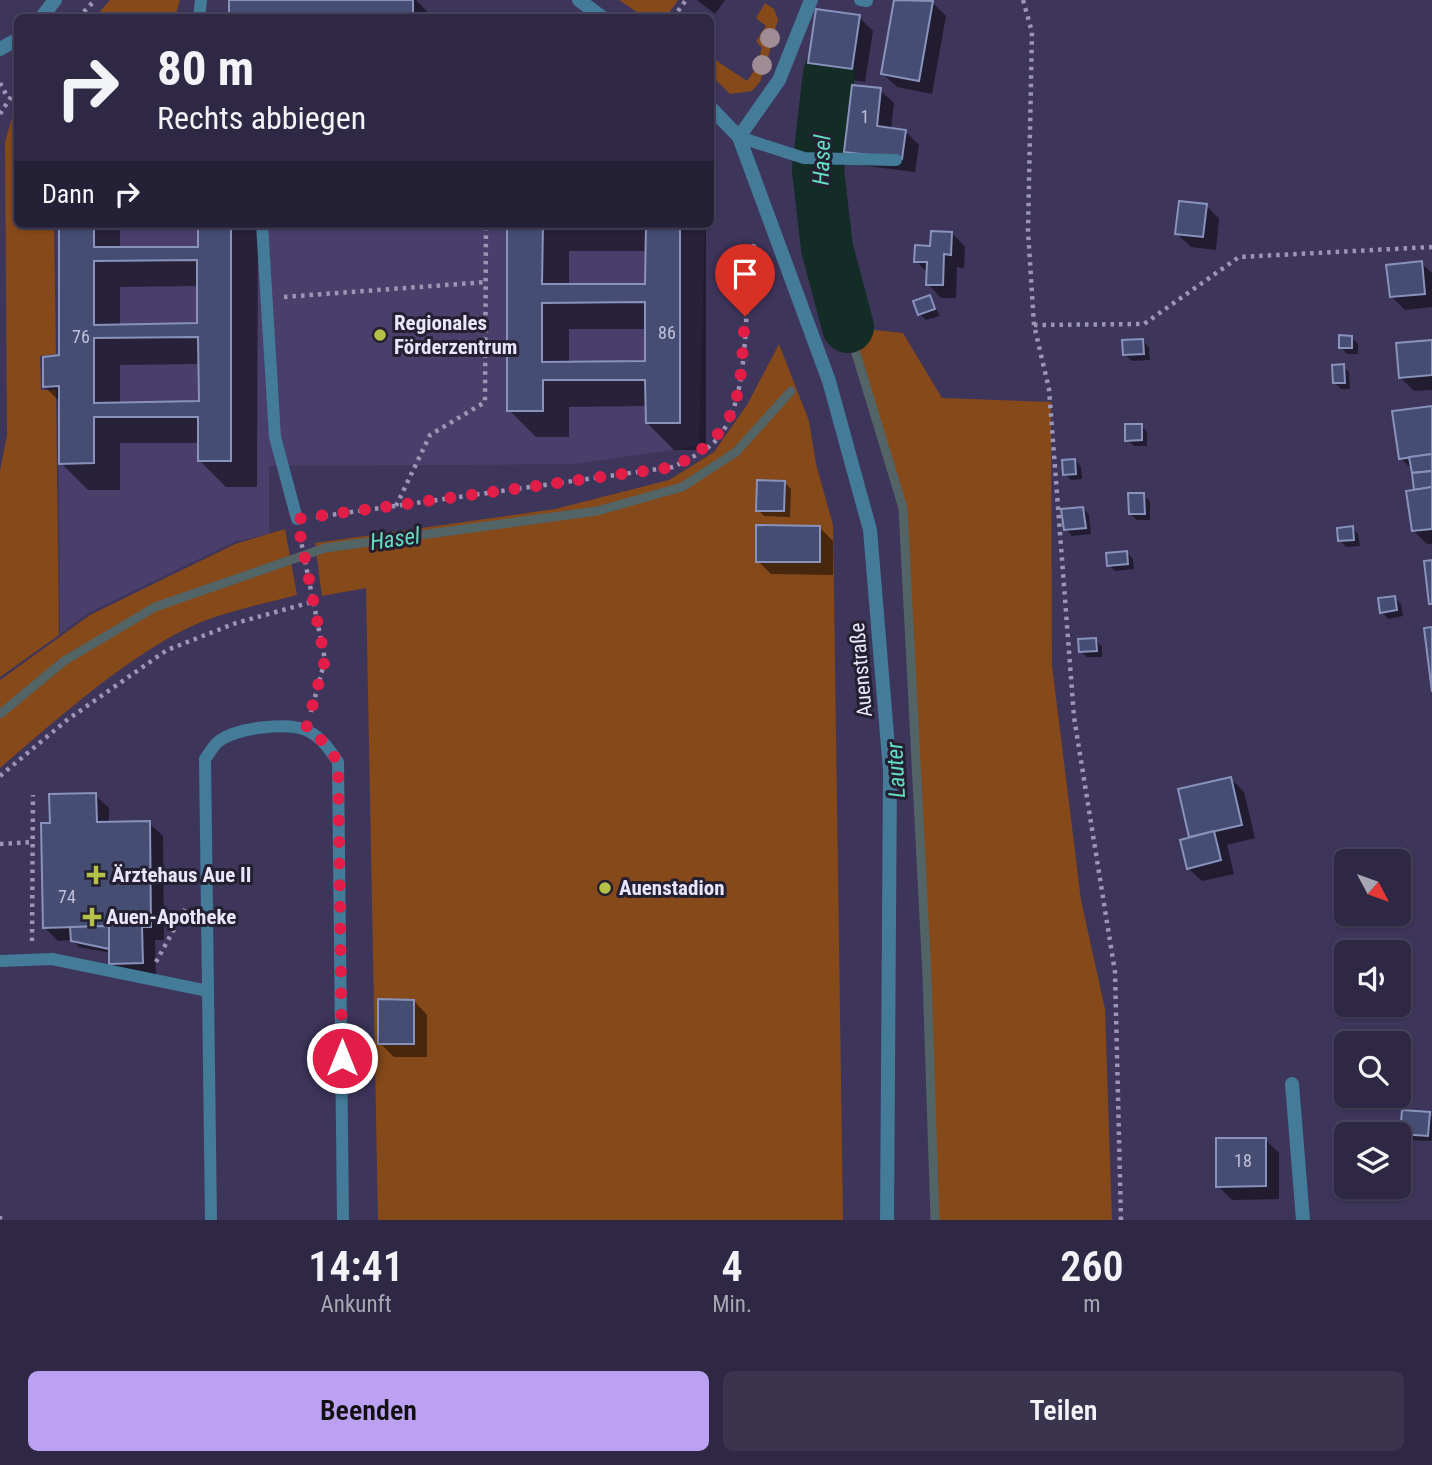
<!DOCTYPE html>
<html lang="de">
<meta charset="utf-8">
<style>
:root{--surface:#2e2844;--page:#3a344f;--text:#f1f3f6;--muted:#a7a6b2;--line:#49445d;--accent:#bca0f2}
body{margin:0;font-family:"Roboto Condensed",sans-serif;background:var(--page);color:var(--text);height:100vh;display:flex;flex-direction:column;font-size:26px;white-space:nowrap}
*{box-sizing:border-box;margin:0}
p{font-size:23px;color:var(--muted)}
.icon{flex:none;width:38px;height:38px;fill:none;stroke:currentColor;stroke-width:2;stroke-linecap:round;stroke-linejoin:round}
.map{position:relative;height:1220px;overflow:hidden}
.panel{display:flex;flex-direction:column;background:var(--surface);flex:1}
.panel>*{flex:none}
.hud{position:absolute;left:14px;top:14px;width:700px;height:214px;border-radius:10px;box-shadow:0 2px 5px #0004,0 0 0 2px var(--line);background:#2e2844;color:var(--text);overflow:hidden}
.needle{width:46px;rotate:131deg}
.controls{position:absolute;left:1334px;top:849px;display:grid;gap:14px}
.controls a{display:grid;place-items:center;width:77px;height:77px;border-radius:10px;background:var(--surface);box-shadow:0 2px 5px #0004,0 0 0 2px var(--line);font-size:35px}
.pin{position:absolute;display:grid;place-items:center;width:60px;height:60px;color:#fff;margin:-72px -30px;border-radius:50% 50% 50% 0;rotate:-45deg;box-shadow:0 0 7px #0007}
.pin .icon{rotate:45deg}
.me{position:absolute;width:77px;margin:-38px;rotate:0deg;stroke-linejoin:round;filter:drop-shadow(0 0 5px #0008)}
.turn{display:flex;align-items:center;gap:24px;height:147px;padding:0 28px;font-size:32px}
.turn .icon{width:91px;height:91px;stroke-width:2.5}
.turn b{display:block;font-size:49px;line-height:60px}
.then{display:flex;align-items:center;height:66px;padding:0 28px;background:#0003;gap:14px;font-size:26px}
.eta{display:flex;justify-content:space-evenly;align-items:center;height:119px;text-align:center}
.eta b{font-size:42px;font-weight:600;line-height:49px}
.button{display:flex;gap:14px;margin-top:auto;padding:14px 28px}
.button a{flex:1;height:80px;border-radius:10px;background:var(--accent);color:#111;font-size:28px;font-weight:600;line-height:80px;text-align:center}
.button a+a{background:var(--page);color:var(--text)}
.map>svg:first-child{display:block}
.built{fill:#4a3f6b}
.green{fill:#85491a}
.shadow{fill:#0007;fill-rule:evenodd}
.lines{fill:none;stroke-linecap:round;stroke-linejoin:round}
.stream{stroke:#536466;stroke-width:9}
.river{stroke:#132c25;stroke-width:52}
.building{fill:#454d73;stroke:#8892bc;stroke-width:2;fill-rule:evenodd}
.path{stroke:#9c96b4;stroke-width:4.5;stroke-dasharray:3.5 5;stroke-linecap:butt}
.lane{stroke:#437b99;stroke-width:12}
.street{stroke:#437b99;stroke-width:14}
.tree{fill:#a08c94}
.route{stroke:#e11d48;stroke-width:12;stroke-dasharray:0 21.6}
.poi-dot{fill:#b6c149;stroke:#242031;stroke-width:2.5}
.labels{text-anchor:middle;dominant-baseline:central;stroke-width:6;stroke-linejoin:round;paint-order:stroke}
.number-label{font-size:18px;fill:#c0bfda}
.poi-label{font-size:21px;font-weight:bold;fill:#e9e5fd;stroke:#242031;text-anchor:start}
.street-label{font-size:21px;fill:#e9e5fd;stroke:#242031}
.water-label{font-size:23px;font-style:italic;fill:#64dec0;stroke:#242031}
</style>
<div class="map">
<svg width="1432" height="1220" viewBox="0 0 1432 1220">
<rect width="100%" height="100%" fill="#3e355b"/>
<path class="built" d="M57 224H705L699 446 574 464 269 466V534L236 541 90 612 60 634Z"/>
<g class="green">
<path d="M110 0H180L175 17H95Z"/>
<path d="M619 0H678L666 17H644Z"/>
<path d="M765 3 774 9 778 19 767 62 760 82 752 91 730 94 711 75V57L747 81 756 68 762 48 756 41 766 26 756 18Z"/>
<path d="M17 100 18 224H54L56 354 40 356 41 390H56L59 635 0 677V471L7 435 5 142Z"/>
<path d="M848 327 903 333 942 398 1051 402 1052 665 1081 900 1105 1009 1112 1220H935L927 976 903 508Z"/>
<path d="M779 344 809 421 816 464 833 525 843 1220H378L366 588 322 596 315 543 555 509 669 480 714 452 747 405Z"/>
<path d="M285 529 297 595C266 603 234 610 204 621 137 647 55 721 0 768V680L90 615 235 544Z"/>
</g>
<g class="shadow">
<path d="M231 0H416L433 18H231Z"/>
<path d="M697 0H725L715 14Z"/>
<path d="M896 0 932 2 946 16 932 94 897 87 883 74Z"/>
<path d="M859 17 873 31 865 82 823 76 810 62Z"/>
<path d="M880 90 894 103 891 130 905 131 919 145 915 172 859 165 845 152Z"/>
<path d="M1206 205 1219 219 1216 250 1191 247 1177 234Z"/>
<path d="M61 224H116L120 228V249H200V224H253L258 229 257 487H226L199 460V443H120V490H88L61 463V403L44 386 61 356ZM199 286V325L120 326V287ZM200 364 201 403 120 404V365Z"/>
<path d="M509 224H706V450H674L647 423V406L569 407V437H536L509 410ZM569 251H647L646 286 569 285ZM569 329H647V363H569Z"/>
<path d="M952 233 965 247 964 268 957 267 956 298H941L928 284V273L916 261Z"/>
<path d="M1421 263 1432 273V307L1405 310 1391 296Z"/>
<path d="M930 297 940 316 926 320 920 314Z"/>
<path d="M1351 337 1358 344V354H1347L1341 347Z"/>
<path d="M1142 340 1149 347 1150 360 1132 361 1125 355Z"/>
<path d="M1432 341V390L1414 391 1401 378Z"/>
<path d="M1343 366 1349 372 1350 389H1341L1335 383Z"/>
<path d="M1432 407V544H1427L1414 531 1417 491 1413 470 1400 458Z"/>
<path d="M1141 425 1147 432V446H1134L1127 440Z"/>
<path d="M1075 460 1081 467 1082 479 1071 480 1065 474Z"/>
<path d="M784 482 791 489 790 517 764 516 758 510Z"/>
<path d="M1143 495 1150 501V520H1137L1130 514Z"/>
<path d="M1083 508 1089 515 1091 534 1072 536 1066 529Z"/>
<path d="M819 527 833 541V575L771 574 758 561Z"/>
<path d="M1352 528 1358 534 1360 546 1346 547 1340 540Z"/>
<path d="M1127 553 1133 559 1134 569 1115 571 1109 565Z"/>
<path d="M1395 598 1401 604 1403 616 1388 619 1382 612Z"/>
<path d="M1096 640 1102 647V657H1087L1080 651Z"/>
<path d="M1231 779 1244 792 1255 838 1227 845 1234 874 1202 881 1188 868 1191 839 1180 791Z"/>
<path d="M95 795 109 808V823H149L163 836 164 940H155L156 976 125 977 111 963V953L79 947 72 940 58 941 44 927 52 824Z"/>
<path d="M414 1001 427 1015V1057H394L380 1043Z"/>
<path d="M1429 1114 1432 1117V1141L1408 1140 1402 1134Z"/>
<path d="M1265 1139 1279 1153V1199L1232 1200 1218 1186Z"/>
</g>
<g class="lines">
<g class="stream">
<path d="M848 327 903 508 927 976 935 1220"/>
<path d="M0 714 64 661 155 607 325 548 597 511 682 487 736 452 791 391"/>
</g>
<path class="river" d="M829 73 818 170 827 248 848 327"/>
</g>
<g class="building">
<rect x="229" y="0" width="184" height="18"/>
<path d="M894 0 933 1 919 81 881 74Z"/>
<path d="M816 9 860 15 852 69 808 63Z"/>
<path d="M852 85 881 88 877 126 906 130 902 159 844 152Z"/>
<path d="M1179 201 1207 204 1203 237 1175 234Z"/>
<path d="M59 224H94V247H198V224H231V461H198V417H94V463L59 464V386L43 387V357L59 355ZM197 260V323L94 325V261ZM198 337 199 401 94 403V338Z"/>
<path d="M507 224H680V423H646L645 380H543V411H507ZM543 225H646L645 284H542ZM645 302V361L542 362V303Z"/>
<path d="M931 231 952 232 951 255 944 254 943 285H926L927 262H914L915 245 930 246Z"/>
<path d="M1422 261 1425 294 1390 297 1386 265Z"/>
<path d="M930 295 935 309 918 315 913 301Z"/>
<path d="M1339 335 1352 336V348H1339Z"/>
<path d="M1143 339 1144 354 1123 355 1122 340Z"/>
<path d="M1432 340V375L1399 378 1396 343Z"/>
<path d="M1344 364 1345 383H1333L1332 365Z"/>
<path d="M1432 406V454L1399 459 1392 411Z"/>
<path d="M1125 424H1142V440L1125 441Z"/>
<path d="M1432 454V471L1412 473 1409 457Z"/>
<path d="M1075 459 1076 474 1063 475 1062 460Z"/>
<path d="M1432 471V487L1414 490 1412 473Z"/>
<path d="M757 480 785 481 784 511H756Z"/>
<path d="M1432 487V529L1412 531 1406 491Z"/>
<path d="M1128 493H1144L1145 514H1129Z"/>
<path d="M1083 507 1086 528 1064 530 1061 509Z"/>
<path d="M756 525 820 526V562H756Z"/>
<path d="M1353 526 1354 540 1338 541 1337 528Z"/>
<path d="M1127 551 1128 564 1107 566 1106 553Z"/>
<path d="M1432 560V604H1429L1424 561Z"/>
<path d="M1395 596 1397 610 1380 613 1378 598Z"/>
<path d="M1432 627V692L1424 628Z"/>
<path d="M1096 638 1097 651 1079 652 1078 639Z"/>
<path d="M1231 777 1242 825 1189 837 1178 789Z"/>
<path d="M96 793 97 822 150 821 151 927H142L143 963 109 964V926L43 928 41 823H50L49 794Z"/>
<path d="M1214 831 1221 860 1187 869 1180 840Z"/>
<path d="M109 926V949L71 941 70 927Z"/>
<path d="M378 999 414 1000V1044H378Z"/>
<path d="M1402 1110 1430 1112 1428 1136 1400 1134Z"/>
<path d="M1216 1138H1266V1186L1216 1187Z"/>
</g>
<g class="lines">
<g class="path">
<path d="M1023 0 1032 32 1028 231 1034 325 1049 389 1074 717 1115 972 1121 1220"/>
<path d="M78 18 95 0"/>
<path d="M673 18 686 0"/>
<path d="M0 83 8 98"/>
<path d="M0 114 18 86"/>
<path d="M284 297 486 282"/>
<path d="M1034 325 1144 324 1239 257 1432 247"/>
<path d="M396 506 430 435 485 402 486 224"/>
<path d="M316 517 673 467C689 459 707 451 718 438 754 394 741 299 754 244"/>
<path d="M300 536 325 660 311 712"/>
<path d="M0 776 67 720 167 650 236 623 312 602"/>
<path d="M0 844 33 842"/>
<path d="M32 941 33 795"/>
<path d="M156 962 185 909"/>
<path d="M0 1216V1220"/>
</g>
<g class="lane">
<path d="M860 0 867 1"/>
<path d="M199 18 201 0"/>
<path d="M739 137 804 158 896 160"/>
<path d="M262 224 275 437 297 519"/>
<path d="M0 961 52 959 208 991"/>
<path d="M211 1220 205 759C209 754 213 746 218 742 234 728 290 721 308 731 322 738 330 750 338 762L343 1220"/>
</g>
<g class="street">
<path d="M579 0 603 18"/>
<path d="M41 18 55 0"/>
<path d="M0 49 18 39"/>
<path d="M710 107 739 137 829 381 870 530 890 771 887 1220"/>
<path d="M739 137 779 80 811 0"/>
<path d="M1292 1084 1303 1220"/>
</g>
</g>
<g class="tree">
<circle cx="770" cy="38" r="10"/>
<circle cx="762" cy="65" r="10"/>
</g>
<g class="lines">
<path class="route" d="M342 1058 338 762 325 743 306 729 325 660 297 519 673 467C747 429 739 389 745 316"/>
</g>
<g class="poi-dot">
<circle cx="380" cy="335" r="7"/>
<path d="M92.5 864.5h7v7h7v7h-7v7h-7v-7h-7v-7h7z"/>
<circle cx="605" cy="888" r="7"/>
<path d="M88.5 906.5h7v7h7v7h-7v7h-7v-7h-7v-7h7z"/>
</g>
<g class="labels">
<g class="number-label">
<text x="865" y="116">1</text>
<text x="667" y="332">86</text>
<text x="81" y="336">76</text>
<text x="67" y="896">74</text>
<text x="1243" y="1160">18</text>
</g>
<g class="poi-label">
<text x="394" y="323">Regionales<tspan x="394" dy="24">Förderzentrum</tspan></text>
<text x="112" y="875">Ärztehaus Aue II</text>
<text x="619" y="888">Auenstadion</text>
<text x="106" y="917">Auen-Apotheke</text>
</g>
<g class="street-label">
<text transform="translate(861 670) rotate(-95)">Auenstraße</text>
</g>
<g class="water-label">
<text transform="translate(822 160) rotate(-88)">Hasel</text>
<text transform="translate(395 539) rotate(-8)">Hasel</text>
<text transform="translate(896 770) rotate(-93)">Lauter</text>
</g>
</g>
</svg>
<div class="controls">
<a><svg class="needle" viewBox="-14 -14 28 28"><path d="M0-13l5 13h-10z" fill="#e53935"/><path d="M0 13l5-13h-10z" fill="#a7a6b2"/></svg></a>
<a><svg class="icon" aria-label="sound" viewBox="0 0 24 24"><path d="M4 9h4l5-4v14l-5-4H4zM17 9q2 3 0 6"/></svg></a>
<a><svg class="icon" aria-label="search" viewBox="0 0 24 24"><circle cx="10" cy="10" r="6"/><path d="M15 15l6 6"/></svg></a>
<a><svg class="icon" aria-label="layers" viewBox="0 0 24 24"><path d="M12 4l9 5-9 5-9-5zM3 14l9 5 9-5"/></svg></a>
</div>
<div class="pin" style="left:745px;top:316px;background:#d93025"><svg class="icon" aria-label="arrive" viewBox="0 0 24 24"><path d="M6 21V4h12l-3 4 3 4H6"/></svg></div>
<svg class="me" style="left:342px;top:1058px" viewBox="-20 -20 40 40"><circle r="17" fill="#e11d48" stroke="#fff" stroke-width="3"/><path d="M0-11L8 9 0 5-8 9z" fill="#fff"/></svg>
<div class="hud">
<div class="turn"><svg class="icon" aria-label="right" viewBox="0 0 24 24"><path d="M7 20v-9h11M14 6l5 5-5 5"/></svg><div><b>80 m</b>Rechts abbiegen</div></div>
<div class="then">Dann<svg class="icon" aria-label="right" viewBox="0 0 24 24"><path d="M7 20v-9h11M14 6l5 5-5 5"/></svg></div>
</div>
</div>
<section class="panel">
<div class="eta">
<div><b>14:41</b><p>Ankunft</p></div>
<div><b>4</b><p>Min.</p></div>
<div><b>260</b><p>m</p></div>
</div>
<div class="button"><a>Beenden</a><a>Teilen</a></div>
</section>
